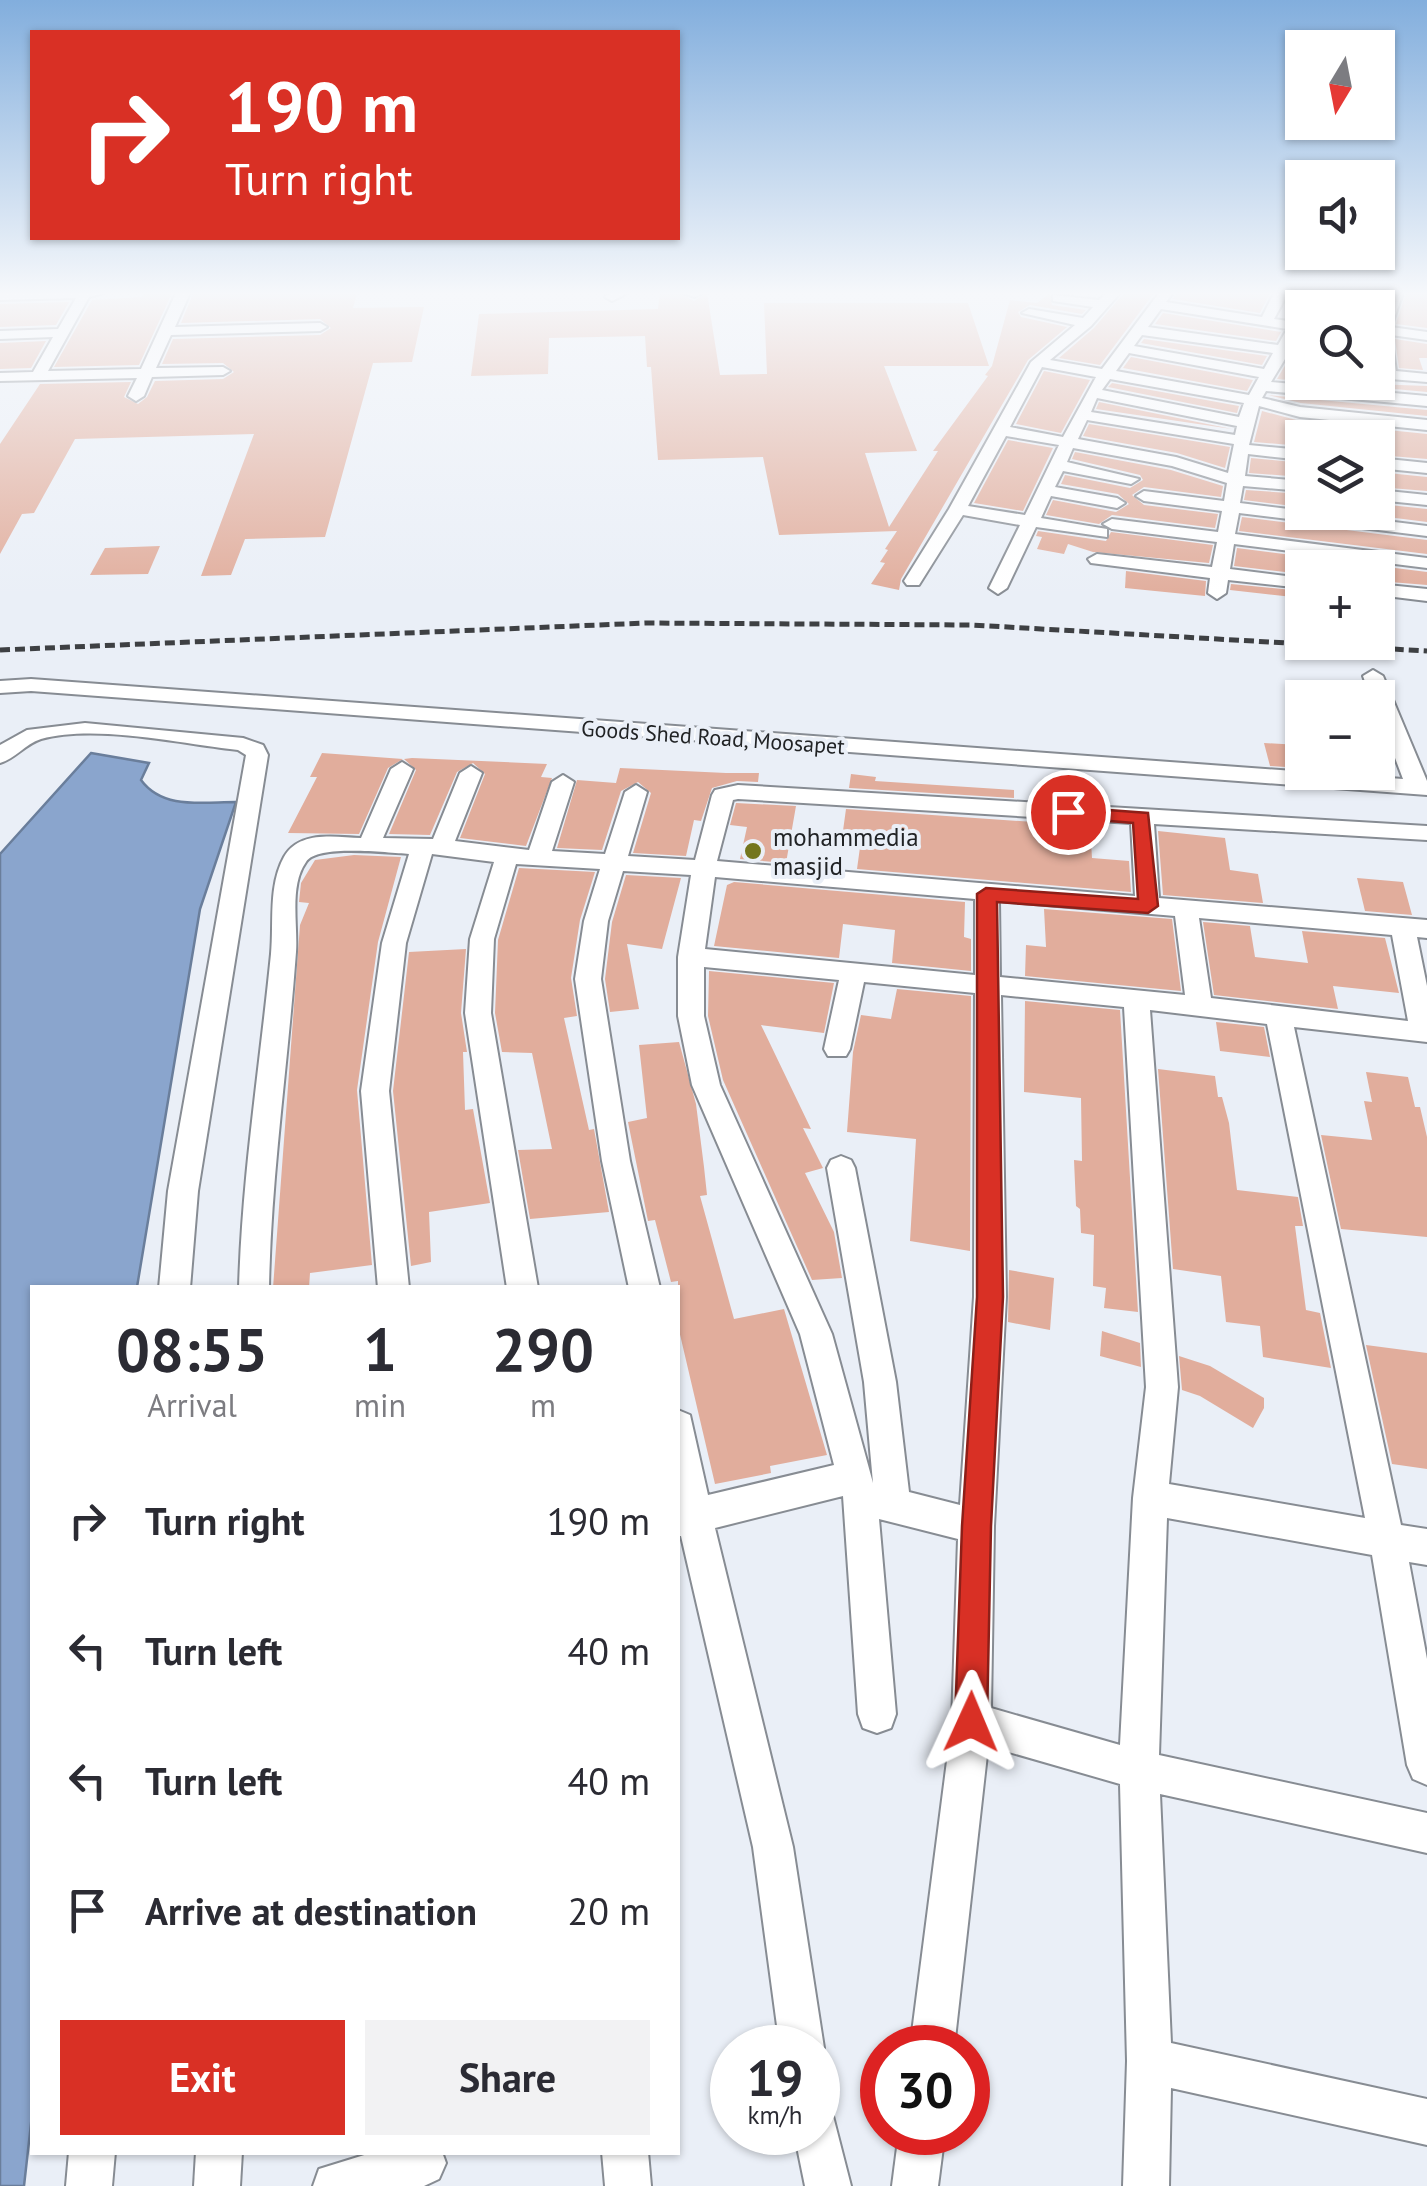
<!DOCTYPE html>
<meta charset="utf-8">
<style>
:root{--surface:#fff;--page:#f2f2f3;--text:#2b2b33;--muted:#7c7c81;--accent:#d93025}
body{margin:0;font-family:"PT Sans",sans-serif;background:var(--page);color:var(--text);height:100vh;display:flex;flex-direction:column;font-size:38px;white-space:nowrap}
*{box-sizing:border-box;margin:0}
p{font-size:32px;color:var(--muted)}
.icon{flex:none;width:55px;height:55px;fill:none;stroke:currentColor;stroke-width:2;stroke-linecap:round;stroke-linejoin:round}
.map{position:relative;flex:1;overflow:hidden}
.side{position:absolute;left:30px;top:1285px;width:650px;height:870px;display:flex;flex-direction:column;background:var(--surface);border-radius:0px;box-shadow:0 2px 8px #0004}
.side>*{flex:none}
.banner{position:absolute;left:30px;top:30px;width:650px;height:210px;border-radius:0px;box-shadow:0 2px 8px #0004;background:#d93025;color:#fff;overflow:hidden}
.needle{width:65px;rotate:190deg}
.buttons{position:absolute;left:1285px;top:30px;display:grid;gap:20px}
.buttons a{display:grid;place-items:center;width:110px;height:110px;border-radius:0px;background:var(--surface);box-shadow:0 2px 8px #0004;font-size:50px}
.speed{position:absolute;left:710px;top:2025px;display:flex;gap:20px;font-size:50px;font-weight:700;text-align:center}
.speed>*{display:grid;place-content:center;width:130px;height:130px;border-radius:50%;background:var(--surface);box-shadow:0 2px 8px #0004;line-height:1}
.speed small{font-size:25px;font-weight:400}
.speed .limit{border:15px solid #d22;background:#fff;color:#111}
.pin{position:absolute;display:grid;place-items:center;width:85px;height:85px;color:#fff;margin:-42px;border:5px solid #fff;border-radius:50%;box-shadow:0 2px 10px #0007}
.me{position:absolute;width:110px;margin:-55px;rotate:1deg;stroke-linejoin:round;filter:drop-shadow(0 0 8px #0008)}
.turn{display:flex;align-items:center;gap:35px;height:210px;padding:0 30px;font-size:45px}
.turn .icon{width:130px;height:130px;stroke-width:2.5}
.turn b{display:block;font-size:70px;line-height:85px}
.eta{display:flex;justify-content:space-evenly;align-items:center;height:170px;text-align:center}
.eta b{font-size:60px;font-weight:700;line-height:70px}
.action{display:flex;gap:20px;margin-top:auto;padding:20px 30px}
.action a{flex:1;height:115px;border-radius:0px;background:var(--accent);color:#fff;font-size:40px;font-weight:700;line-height:115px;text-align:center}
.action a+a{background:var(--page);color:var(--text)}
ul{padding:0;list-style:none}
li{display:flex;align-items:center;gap:30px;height:130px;padding:0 30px}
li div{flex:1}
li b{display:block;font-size:38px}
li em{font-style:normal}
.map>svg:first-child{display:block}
.water{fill:#8aa5cd;stroke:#6a7e9b;stroke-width:2.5}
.building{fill:#e1ad9c}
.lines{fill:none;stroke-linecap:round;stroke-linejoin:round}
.minor-casing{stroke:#878c93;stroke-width:4}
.minor{fill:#fff;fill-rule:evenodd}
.rail{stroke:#3e4043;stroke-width:5;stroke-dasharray:10 5;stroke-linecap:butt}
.route{fill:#d93025;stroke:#8d1f18;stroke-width:2.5}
.poi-dot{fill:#74761d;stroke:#eaeff7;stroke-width:4}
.labels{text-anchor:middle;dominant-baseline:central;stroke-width:8;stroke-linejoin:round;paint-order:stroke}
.far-street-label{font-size:22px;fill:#212325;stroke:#eaeff7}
.poi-label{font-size:25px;fill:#212325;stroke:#eaeff7;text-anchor:start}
</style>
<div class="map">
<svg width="1427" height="2186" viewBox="0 0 1427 2186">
<rect width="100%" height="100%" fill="#eaeff7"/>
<path class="water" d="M91 753 149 763 141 780C163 810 203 802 236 802L200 909 137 1287 32 1288V2115L24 2186H0V854Z"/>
<g class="building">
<path d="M144 293H172L139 365 54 367 92 300 141 297Z"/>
<path d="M357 293 353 308 424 307 412 362 373 363 325 537 245 539 231 575 201 576 254 434 75 439 34 513 22 514 0 554V444L40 384 131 382 124 397 138 404 147 397 155 381 223 379 234 372 223 363 162 364 173 339 320 335 331 328 320 319 181 323 193 294Z"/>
<path d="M660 293H678L694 301 707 293 720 375 767 374 764 303H968L989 366H884L917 451 865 453 889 527 938 451H933L988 376 985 375 992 366 1010 300 1037 303 1050 293 1052 305 1086 310 1082 314 1030 305 1018 312 1021 317 1067 327 1028 360 901 579 899 590 871 584 885 563 880 562 888 550 885 549 897 531 779 535 763 457 658 460 651 367H647L645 336 549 338 548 374 471 376 479 314 658 309Z"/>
<path d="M1124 293H1154L1100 365 1059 358 1094 328Z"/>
<path d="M1177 293H1270L1260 313 1173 299Z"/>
<path d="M1406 293H1427V328L1396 324Z"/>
<path d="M69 302 56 325 0 327V304Z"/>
<path d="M1163 313 1281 332 1276 341 1155 324Z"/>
<path d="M1302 337V381L1277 379Z"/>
<path d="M1144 339 1267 356 1262 365 1141 343Z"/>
<path d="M1395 339 1427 344V358H1419L1423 370 1399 368Z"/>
<path d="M46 341 31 368 0 369V343Z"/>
<path d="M1131 357 1253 380 1247 391 1123 368Z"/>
<path d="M1044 371 1090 380 1061 433 1016 424Z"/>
<path d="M1319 382 1427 386V392Z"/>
<path d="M1112 383 1239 406 1237 413 1108 387Z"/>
<path d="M1268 395 1427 410V416L1301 403Z"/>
<path d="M1099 402 1232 429 1096 409Z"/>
<path d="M1262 411 1300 421 1427 434V459L1378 455V438H1302V446L1254 442Z"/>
<path d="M1089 424 1230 447 1225 468 1177 453 1083 436Z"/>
<path d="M1008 440 1053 448 1023 511 974 503Z"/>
<path d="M1075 452 1171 470 1223 486 1221 497 1144 487 1132 495 1144 505 1218 514 1215 528 1112 515 1099 524 1046 515 1053 500 1116 512 1129 504 1118 494 1061 484 1065 475 1130 488 1143 480 1140 475 1072 459Z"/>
<path d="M1251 458 1302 463V477L1249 473Z"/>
<path d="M1378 472 1427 477V491L1378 487Z"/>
<path d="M1246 490 1302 494V507L1244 500Z"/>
<path d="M1380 504 1427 509V522L1348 512H1382Z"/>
<path d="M1242 517 1427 540V554L1239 531Z"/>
<path d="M1038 531 1106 541 1111 532 1213 545 1209 563 1093 552 1068 544 1064 554 1037 549 1042 537 1036 536Z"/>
<path d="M160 546 148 574 90 575 105 548Z"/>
<path d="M1237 548 1427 572V585L1378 581V568H1302V574L1234 566Z"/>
<path d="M1126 571 1206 581 1205 596 1125 588Z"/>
<path d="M1231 584 1302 591V598L1230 590Z"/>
<path d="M1264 743 1299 745 1302 768 1270 766Z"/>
<path d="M322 753 403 759 388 768 359 834 288 833 317 777H310Z"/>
<path d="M412 758 547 764 541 777 552 778 526 846 460 838 485 774 473 763 457 772 430 835 389 834 416 770 404 759Z"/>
<path d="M620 768 726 773H759L758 782 737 781 712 788 701 821 694 820 686 856 633 853 651 793 638 782 621 791 602 850 557 848 577 780 616 783Z"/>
<path d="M851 774 876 777 875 781 1014 790V798L849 788Z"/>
<path d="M736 803 796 806 786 863 740 859 747 827 730 825Z"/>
<path d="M846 809 1090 826 1092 858 1129 861 1131 892 857 869 861 840 842 838Z"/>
<path d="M1158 831 1225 838 1230 870 1258 874 1263 903 1163 895Z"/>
<path d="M354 855 401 857 378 942 357 1090 372 1265 310 1273 309 1288H273L300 925 309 903 299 902 301 883 315 860Z"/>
<path d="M519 868 595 872 580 920 571 978 577 1016 564 1018 589 1130 594 1129 609 1212 530 1219 518 1150 552 1149 532 1053 502 1052 495 1013 498 940Z"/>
<path d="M626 875 681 878 662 949 627 944 639 1009 610 1012 605 979 612 922Z"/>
<path d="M1357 878 1403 882 1412 915 1365 911Z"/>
<path d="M734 882 965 902 964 937 971 939V971L892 963 895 930 843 924 839 958 714 946 727 885Z"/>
<path d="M1044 909 1172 919 1181 991 1025 976 1026 945 1046 947Z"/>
<path d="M1203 922 1250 926 1255 957 1308 963 1302 931 1385 938 1399 993 1333 986 1338 1009 1214 995Z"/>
<path d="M466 949 461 1013 467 1052H463L465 1110 473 1109 490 1203 429 1212 431 1262 411 1266 393 1091 409 952Z"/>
<path d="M709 971 834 983 824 1033 761 1025 811 1129 803 1128 823 1168 805 1173 834 1232 842 1278 812 1280 723 1080 708 1016Z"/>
<path d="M897 989 971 996 970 1251 910 1241 916 1139 847 1132 853 1052 861 1015 891 1019Z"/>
<path d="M1025 1001 1120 1010 1138 1312 1104 1308 1106 1288 1093 1286 1094 1235 1081 1233 1080 1209 1076 1206 1074 1160 1082 1161 1081 1098 1024 1092Z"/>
<path d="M1216 1022 1264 1027 1270 1057 1220 1051Z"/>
<path d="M679 1042 696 1104 704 1167 707 1195 700 1196 734 1319 784 1309 827 1455 770 1466 771 1473 715 1484 678 1326V1281L671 1282 655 1220 648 1221 628 1122 647 1118 639 1045Z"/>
<path d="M1158 1069 1215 1076 1218 1097H1222L1229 1123 1237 1190 1298 1197 1303 1226H1295L1306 1310 1320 1313 1331 1368 1263 1357 1260 1326 1226 1322 1221 1276 1173 1269Z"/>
<path d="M1366 1072 1408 1077 1415 1107H1420L1427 1137V1237L1341 1229 1321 1135 1372 1140 1364 1101 1372 1102Z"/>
<path d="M1009 1270 1054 1278 1050 1330 1008 1322Z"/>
<path d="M1102 1331 1140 1343 1141 1367 1100 1356Z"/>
<path d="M1366 1345 1427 1353V1469L1392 1464Z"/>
<path d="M1179 1356 1210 1366 1264 1398V1408L1253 1428 1200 1396 1182 1390Z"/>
</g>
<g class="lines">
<defs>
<g id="minor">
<path d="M0 293H104L89 297 48 371 141 369 176 293H190L175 327 320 323 327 327 320 331 171 335 156 368 223 367 230 371 223 375 152 377 144 396 136 401 128 396 137 378 0 381V373L33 372 53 337 0 339V331L58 329 76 298 0 300Z"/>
<path d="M610 293H628L612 301 605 297Z"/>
<path d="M682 293H702L695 297Z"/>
<path d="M1106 293H1120L1091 326 1050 360 1102 369 1159 293H1173L1166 302 1262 317 1274 293H1288L1274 319 1302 323V331L1271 382 1427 396V406L1266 391 1262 398 1300 407 1427 420V430L1300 417 1259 406 1249 445 1302 450V460L1248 454 1245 476 1302 481V491L1243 486 1240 503 1427 526V536L1239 513 1235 534 1427 558V568L1234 544 1230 569 1302 578V588L1228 580 1226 593 1217 599 1208 593 1210 578 1091 563 1088 559 1097 554 1212 567 1217 542 1112 529 1103 524 1112 519 1218 532 1222 511 1144 501 1136 496 1144 491 1224 501 1227 483 1172 466 1073 448 1067 462 1139 479 1131 484 1063 471 1055 487 1117 498 1125 503 1117 508 1051 496 1041 518 1107 529V537L1036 527 1007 588 998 594 989 588 1020 525 963 515 919 585H907L904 581 949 509 1031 362 1075 325 1022 313 1029 309 1083 318 1093 307 1053 301V295L1099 300ZM1161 309 1287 329 1278 345 1148 327ZM1142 335 1273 353 1264 369 1134 346ZM1129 353 1259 377 1249 395 1116 371ZM1042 367 1096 377 1063 437 1010 427ZM1110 379 1244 403 1239 417 1102 390ZM1097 398 1237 426 1235 435 1091 412ZM1087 420 1234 444 1228 473 1176 457 1078 439ZM1006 436 1059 445 1025 515 968 506Z"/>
<path d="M1331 293H1345L1338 308H1324Z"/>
<path d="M1389 293H1403L1391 327 1427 332V340L1391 335 1396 371 1427 374V382L1378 378V370H1381L1378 325Z"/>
<path d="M1378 458 1427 463V473L1378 468Z"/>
<path d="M1378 490 1427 495V505L1378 500Z"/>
<path d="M1378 584 1427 589V601L1378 595Z"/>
<path d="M1373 670 1383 676 1427 781V795L31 691 0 693V681L31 679 1403 779 1378 713V698H1371L1363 676Z"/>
<path d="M85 723 243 738 263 745 268 755 198 1191 190 1288H159L168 1191 246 755 238 750C181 744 97 724 41 739 25 744 15 759 0 763V745L27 730Z"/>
<path d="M402 762 413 769 383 838 433 839 460 773 471 766 482 773 455 841 529 850 552 782 563 775 574 782 552 851 605 854 625 792 636 785 647 792 628 856 695 860 712 795 715 790 738 785 1427 826V840L1154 824 1159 898 1427 920V938L1417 937 1427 986V1042L1294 1027 1401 1525 1427 1529V1565L1409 1562 1427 1659V1785L1413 1779 1407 1765 1372 1555 1167 1518 1159 1755 1427 1813V1853L1160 1794 1171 2043 1427 2099V2145L1171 2088 1169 2186H1123L1127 2061 1120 1784 988 1746 954 2048H910L952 1722 958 1539 879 1519 896 1714 891 1728 877 1733 863 1728 858 1714 843 1496 715 1528 793 1847 824 2048 818 2064V2048H780L753 1847 681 1536H678V1410L690 1415 708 1495 834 1465 800 1334 692 1085 678 1016V957L691 875 623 871 608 921 601 979 630 1161 660 1288H629L602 1161 575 979 584 921 600 869 516 864 494 939 491 1013 538 1288H507L465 1013 470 939 494 862 432 854 406 943 389 1091 409 1288H378L361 1091 382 943 409 854C388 853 317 844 306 862 289 885 298 926 296 952 288 1064 271 1175 269 1288H239C242 1176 260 1065 271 954 274 922 268 886 284 857 299 830 335 837 361 838L391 769ZM738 799 1131 823 1135 896 717 861 733 800ZM715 877 975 899V975L705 949ZM999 901 1175 916 1185 995 1000 977ZM1199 918 1392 935 1408 1021 1211 998ZM704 967 839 980 824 1049 828 1056H846L850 1049 864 982 975 993 974 1297 960 1505 909 1492 896 1382 855 1168 851 1160 841 1156 831 1160 827 1168 864 1382 873 1483 832 1334 720 1085 704 1016ZM1001 995 1124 1007 1146 1387 1133 1498 1120 1745 991 1708 994 1526 1006 1297ZM1150 1010 1267 1024 1365 1518 1169 1484 1178 1387Z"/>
<path d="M818 2109 833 2116 851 2186H805L794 2132H818Z"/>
<path d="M899 2132H945L938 2186H892Z"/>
<path d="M69 2152H115L112 2186H66Z"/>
<path d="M196 2152H242L240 2186H194Z"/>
<path d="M374 2152H442L446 2163 439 2179 424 2186H313L319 2169Z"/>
<path d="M602 2152H648L651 2186H605Z"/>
</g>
</defs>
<use href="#minor" class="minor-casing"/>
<use href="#minor" class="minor"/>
<path class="rail" d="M0 650 646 623 972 625 1427 651"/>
</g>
<linearGradient id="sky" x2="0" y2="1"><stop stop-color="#82aedd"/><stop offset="0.49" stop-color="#f6f8fb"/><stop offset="1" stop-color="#f6f8fb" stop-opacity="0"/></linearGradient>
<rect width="1427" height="599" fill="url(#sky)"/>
<path class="route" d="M1068 807 1148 813 1158 906 1148 913 997 902 1003 1297 991 1526 987 1722 983 1734 971 1738 960 1734 955 1722 962 1526 977 1297V894L986 888 1138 899 1133 823 1062 817V808Z"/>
<circle class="poi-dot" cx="753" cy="851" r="10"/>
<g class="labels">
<g class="far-street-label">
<text transform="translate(713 737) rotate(4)">Goods Shed Road, Moosapet</text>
</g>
<g class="poi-label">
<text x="773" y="837">mohammedia<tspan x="773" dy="29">masjid</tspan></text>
</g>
</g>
</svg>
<div class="buttons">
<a><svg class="needle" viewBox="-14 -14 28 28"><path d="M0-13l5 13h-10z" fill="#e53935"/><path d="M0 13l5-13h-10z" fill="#7c7c81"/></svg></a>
<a><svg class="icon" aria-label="sound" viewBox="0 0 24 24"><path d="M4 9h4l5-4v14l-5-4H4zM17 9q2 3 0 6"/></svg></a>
<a><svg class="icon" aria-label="search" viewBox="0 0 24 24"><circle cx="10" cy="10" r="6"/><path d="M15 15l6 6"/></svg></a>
<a><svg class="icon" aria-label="layers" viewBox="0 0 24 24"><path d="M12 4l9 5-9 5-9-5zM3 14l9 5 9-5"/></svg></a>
<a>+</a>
<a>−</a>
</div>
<div class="speed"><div>19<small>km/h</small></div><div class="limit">30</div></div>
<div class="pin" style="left:1068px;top:812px;background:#d93025"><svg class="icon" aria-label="arrive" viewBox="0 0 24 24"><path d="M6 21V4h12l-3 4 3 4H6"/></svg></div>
<svg class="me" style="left:971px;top:1722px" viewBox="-20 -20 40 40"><path d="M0-17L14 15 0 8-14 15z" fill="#d93025" stroke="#fff" stroke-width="4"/></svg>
<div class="banner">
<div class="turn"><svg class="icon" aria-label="right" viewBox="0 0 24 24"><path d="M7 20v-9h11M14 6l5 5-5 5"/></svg><div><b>190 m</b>Turn right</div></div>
</div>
<section class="side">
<div class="eta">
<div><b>08:55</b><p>Arrival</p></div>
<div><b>1</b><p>min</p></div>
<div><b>290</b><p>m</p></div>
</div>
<ul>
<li><svg class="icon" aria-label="right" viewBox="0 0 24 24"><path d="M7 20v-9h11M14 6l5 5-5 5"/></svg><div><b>Turn right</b></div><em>190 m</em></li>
<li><svg class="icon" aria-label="left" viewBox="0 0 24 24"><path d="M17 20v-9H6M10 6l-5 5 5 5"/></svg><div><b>Turn left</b></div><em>40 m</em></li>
<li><svg class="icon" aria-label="left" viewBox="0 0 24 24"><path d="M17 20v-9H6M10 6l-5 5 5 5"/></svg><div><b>Turn left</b></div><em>40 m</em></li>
<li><svg class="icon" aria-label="arrive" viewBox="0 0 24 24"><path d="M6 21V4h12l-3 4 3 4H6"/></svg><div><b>Arrive at destination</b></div><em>20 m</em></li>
</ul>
<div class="action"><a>Exit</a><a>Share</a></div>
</section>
</div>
